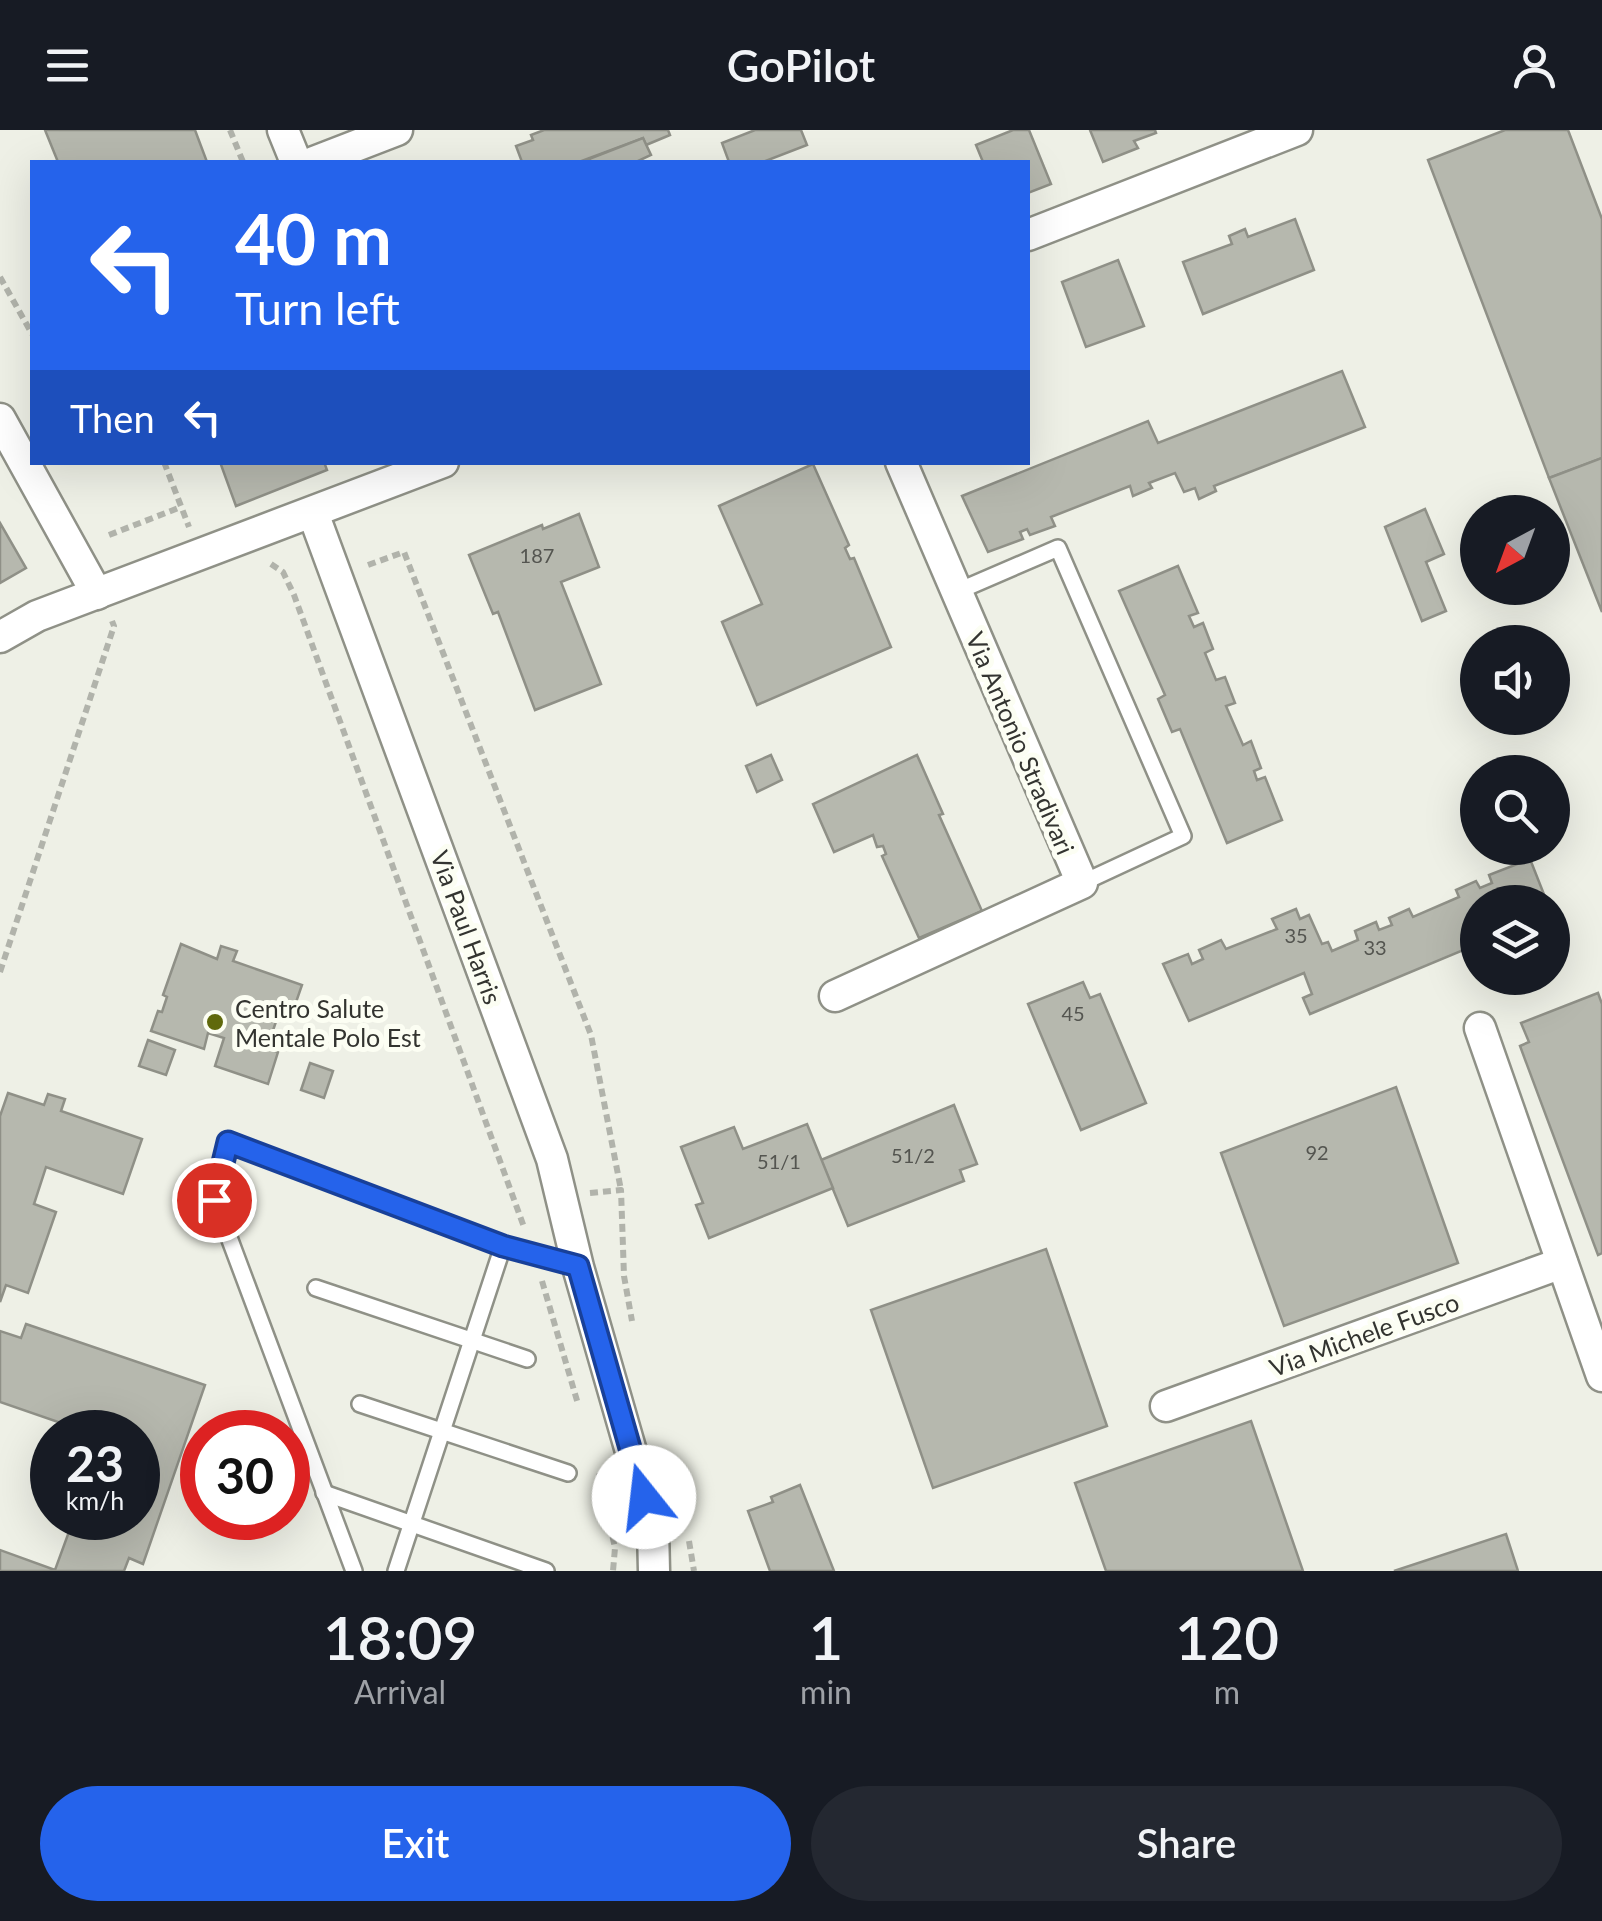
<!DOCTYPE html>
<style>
:root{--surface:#171b24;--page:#242831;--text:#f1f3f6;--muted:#9ea1a6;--accent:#2563eb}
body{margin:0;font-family:Lato,sans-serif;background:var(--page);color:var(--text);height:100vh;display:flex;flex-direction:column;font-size:38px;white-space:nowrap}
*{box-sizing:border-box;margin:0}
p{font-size:32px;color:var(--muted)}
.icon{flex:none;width:55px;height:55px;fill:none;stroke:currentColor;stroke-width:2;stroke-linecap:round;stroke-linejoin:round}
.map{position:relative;height:1441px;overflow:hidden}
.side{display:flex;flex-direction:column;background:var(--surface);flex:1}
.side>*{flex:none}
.hud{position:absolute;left:30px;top:30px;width:1000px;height:305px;border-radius:0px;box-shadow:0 10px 40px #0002;background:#2563eb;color:#fff;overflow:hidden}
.needle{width:65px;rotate:221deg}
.fabs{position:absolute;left:1460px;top:365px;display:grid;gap:20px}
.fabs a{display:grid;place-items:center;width:110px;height:110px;border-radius:50%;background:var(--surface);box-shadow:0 10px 40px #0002;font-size:50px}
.speed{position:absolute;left:30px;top:1280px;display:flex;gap:20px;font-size:50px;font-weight:700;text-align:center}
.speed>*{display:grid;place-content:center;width:130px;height:130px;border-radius:50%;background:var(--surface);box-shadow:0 10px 40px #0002;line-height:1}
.speed small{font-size:25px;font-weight:400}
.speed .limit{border:15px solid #d22;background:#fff;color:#111}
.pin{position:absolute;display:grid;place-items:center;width:85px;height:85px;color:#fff;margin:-42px;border:5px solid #fff;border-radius:50%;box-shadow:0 2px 10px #0007}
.me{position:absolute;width:110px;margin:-55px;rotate:344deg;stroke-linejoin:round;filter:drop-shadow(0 0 8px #0008)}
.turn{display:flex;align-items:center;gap:35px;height:210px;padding:0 40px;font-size:45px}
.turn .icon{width:130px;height:130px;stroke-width:2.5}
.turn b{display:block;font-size:70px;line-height:85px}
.then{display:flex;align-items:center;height:95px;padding:0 40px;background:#0003;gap:20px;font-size:38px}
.eta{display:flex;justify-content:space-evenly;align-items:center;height:170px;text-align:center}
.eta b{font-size:60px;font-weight:600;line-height:70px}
.cta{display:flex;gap:20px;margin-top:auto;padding:20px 40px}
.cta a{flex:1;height:115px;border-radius:60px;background:var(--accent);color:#fff;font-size:40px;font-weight:600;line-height:115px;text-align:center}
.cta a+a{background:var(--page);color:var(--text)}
header{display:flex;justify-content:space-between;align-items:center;height:130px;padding:0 40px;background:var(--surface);font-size:45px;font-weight:600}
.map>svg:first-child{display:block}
.building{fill:#b6b8ae;stroke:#8f9087;stroke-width:2.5}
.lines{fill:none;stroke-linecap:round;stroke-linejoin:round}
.service-casing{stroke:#8f9187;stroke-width:20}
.minor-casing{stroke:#8f9187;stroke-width:35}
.path{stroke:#b1b3ab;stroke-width:6;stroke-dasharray:8 5;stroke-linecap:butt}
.service{stroke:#fff;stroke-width:15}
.minor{stroke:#fff;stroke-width:30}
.route-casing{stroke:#184099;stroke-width:25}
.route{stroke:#2563eb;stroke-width:18}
.poi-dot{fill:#60690c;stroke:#fcfef3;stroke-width:4}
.labels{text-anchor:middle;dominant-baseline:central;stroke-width:10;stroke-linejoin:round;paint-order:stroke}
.number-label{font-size:20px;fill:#545550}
.street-label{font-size:25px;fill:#333430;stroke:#fcfef3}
.poi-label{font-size:25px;fill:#333430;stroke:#fcfef3;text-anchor:start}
</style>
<header><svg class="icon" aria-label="menu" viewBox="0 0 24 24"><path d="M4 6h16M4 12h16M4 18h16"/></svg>GoPilot<svg class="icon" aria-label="person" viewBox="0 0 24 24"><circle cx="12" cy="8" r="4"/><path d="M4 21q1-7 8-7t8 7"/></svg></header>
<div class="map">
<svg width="1602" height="1441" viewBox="0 0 1602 1441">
<rect width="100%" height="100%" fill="#eef0e6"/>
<g class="building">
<path d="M45 0H195L207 32H58Z"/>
<path d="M544 0H668L670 5 646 15 643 8 579 32H522L516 16 533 10 531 5Z"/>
<path d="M755 0H801L807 15 763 32H729L722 13Z"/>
<path d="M1013 0H1029L1051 54 1028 63V32H983L976 15Z"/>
<path d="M1090 0H1155L1156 3 1134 11 1138 18 1103 32Z"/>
<path d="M1505 0H1568L1602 89V328L1549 348 1428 30Z"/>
<path d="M643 8 651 25 636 32H591L589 29Z"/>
<path d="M1295 89 1314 140 1203 184 1183 132 1232 114 1229 106 1245 99 1248 107Z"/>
<path d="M1118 130 1144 196 1086 217 1062 152Z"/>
<path d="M1342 241 1365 297 1214 356 1216 361 1199 369 1195 358 1184 362 1175 343 1149 353 1152 358 1133 366 1130 356 1051 387 1055 396 1030 405 1027 399 1020 402 1023 409 988 422 962 366 1148 291 1158 313Z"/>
<path d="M1602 328V482L1549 348Z"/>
<path d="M220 332H324L327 340 236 376Z"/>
<path d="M813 334 849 415 845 418 850 429 854 428 891 517 757 575 722 492 762 474 719 376Z"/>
<path d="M1425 379 1444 424 1426 432 1446 481 1422 491 1385 397Z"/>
<path d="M579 384 599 437 561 452 601 554 535 580 498 482 493 484 469 425 542 395 543 399Z"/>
<path d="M0 393 26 438 0 453Z"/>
<path d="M1178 436 1198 483 1189 486 1194 497 1203 493 1213 519 1205 523 1216 550 1225 547 1235 573 1226 576 1243 615 1251 611 1261 638 1254 641 1257 650 1265 647 1282 690 1227 713 1180 599 1172 602 1158 569 1165 565 1119 461Z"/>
<path d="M771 625 782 650 757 662 746 636Z"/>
<path d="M917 625 943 684 939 685 982 781 919 808 882 726 886 724 883 716 877 717 873 705 834 722 813 674Z"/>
<path d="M1530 729 1547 772H1478V814L1310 884 1303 868 1312 864 1304 843 1189 891 1163 834 1188 824 1192 834 1203 829 1199 820 1221 810 1226 819 1277 799 1272 789 1296 779 1300 789 1309 785 1322 814 1328 812 1332 821 1358 810 1355 801 1376 792 1379 800 1392 795 1389 788 1409 779 1413 787 1459 767 1456 760 1476 751 1480 758 1492 753 1489 745Z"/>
<path d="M181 814 217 829 221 816 237 821 233 831 302 855 294 878 282 874 267 918 278 922 268 954 215 936 224 908 208 903 204 919 151 901 158 881 162 882 167 867 163 865Z"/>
<path d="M1083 852 1090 868 1100 864 1146 973 1081 1000 1028 874Z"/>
<path d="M1598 863 1602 874V1123L1598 1125 1520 916 1529 912 1521 893Z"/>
<path d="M148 910 175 920 166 945 139 936Z"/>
<path d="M310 933 333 941 324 968 301 960Z"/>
<path d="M1396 957 1458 1133 1284 1196 1221 1023Z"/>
<path d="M8 963 44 975 48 964 65 969 61 981 142 1009 123 1064 46 1037 34 1074 56 1082 28 1163 6 1155 0 1172V986Z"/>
<path d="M954 975 977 1034 960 1040 964 1051 848 1096 821 1030Z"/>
<path d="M807 994 833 1058 709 1108 696 1075 703 1073 681 1017 734 997 743 1019Z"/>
<path d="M1046 1119 1107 1296 933 1358 871 1180Z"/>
<path d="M26 1194 205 1255 143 1434 129 1428 124 1441H0V1420L55 1440 74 1388H138V1302H87L0 1272V1201L21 1208Z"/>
<path d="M1251 1291 1303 1441H1106L1075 1353Z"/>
<path d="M800 1355 834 1441H770L748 1381 773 1372 771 1367Z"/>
<path d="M1506 1404 1518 1441H1394Z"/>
</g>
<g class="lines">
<defs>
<g id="service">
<path d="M956 462 1058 418 1183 706 1082 753"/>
<path d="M316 1158 527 1229"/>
<path d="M360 1274 568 1343"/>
<path d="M324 1363 546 1441"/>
<path d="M354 1441 215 1070 228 1012 503 1116 578 1137"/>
<path d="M396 1441 503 1116"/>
</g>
<g id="minor">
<path d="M283 0 296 32"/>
<path d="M314 32 397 0"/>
<path d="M1028 105 1297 0"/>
<path d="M0 289 97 464"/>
<path d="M313 383 552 1029 578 1137 653 1398 654 1441"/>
<path d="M0 507 37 486 443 332"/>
<path d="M835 866 1082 753 901 332"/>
<path d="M1480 898 1602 1246"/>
<path d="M1166 1276 1562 1133"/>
</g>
</defs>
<use href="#service" class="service-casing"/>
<use href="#minor" class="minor-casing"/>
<g class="path">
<path d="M230 0 243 32"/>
<path d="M0 147 32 204"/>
<path d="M164 332 189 397"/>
<path d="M109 405 181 377"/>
<path d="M271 434 283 442 294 465 524 1097"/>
<path d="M368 435 404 422 591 905 621 1060"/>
<path d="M0 842 114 496 112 491"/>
<path d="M590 1063 621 1060 624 1146 632 1191"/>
<path d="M542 1151 578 1274"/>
<path d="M599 1343 615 1418 613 1441"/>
<path d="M689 1411 694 1441"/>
</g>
<use href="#service" class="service"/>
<use href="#minor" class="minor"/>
</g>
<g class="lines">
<defs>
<path id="route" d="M214 1070 228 1012 503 1116 578 1136 644 1367"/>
</defs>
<use href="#route" class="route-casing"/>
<use href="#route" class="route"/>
</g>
<circle class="poi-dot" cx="215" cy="892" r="10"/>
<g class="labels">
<g class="number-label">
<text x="537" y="425">187</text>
<text x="1296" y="805">35</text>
<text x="1375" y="817">33</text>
<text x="1073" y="883">45</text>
<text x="1317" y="1022">92</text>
<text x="913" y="1025">51/2</text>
<text x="779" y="1031">51/1</text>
</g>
<g class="street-label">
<text transform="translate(1021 613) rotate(67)">Via Antonio Stradivari</text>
<text transform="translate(467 797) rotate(70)">Via Paul Harris</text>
<text transform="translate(1364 1204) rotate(-20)">Via Michele Fusco</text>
</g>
<g class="poi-label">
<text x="235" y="878">Centro Salute<tspan x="235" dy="29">Mentale Polo Est</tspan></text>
</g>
</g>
</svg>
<div class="fabs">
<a><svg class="needle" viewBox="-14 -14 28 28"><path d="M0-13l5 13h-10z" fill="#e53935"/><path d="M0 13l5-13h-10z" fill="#9ea1a6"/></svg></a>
<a><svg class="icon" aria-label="sound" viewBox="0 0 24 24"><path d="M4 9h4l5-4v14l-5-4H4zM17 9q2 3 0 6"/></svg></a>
<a><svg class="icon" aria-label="search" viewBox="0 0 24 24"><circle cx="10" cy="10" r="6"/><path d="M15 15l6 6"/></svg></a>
<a><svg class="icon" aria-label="layers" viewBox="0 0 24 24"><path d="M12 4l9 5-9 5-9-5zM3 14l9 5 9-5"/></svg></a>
</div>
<div class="speed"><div>23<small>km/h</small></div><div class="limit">30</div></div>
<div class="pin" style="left:214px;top:1070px;background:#d93025"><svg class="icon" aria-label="arrive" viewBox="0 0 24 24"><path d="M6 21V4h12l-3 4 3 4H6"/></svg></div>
<svg class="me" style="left:644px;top:1367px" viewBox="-20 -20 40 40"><circle r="19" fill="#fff"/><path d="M0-13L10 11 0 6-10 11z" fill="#2563eb"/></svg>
<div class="hud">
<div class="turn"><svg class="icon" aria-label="left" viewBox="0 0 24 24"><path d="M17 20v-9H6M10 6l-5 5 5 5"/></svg><div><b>40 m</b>Turn left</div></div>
<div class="then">Then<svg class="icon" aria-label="left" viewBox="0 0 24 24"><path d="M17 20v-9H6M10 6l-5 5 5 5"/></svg></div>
</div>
</div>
<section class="side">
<div class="eta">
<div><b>18:09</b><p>Arrival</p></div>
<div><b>1</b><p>min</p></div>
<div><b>120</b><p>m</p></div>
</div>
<div class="cta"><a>Exit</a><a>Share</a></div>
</section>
